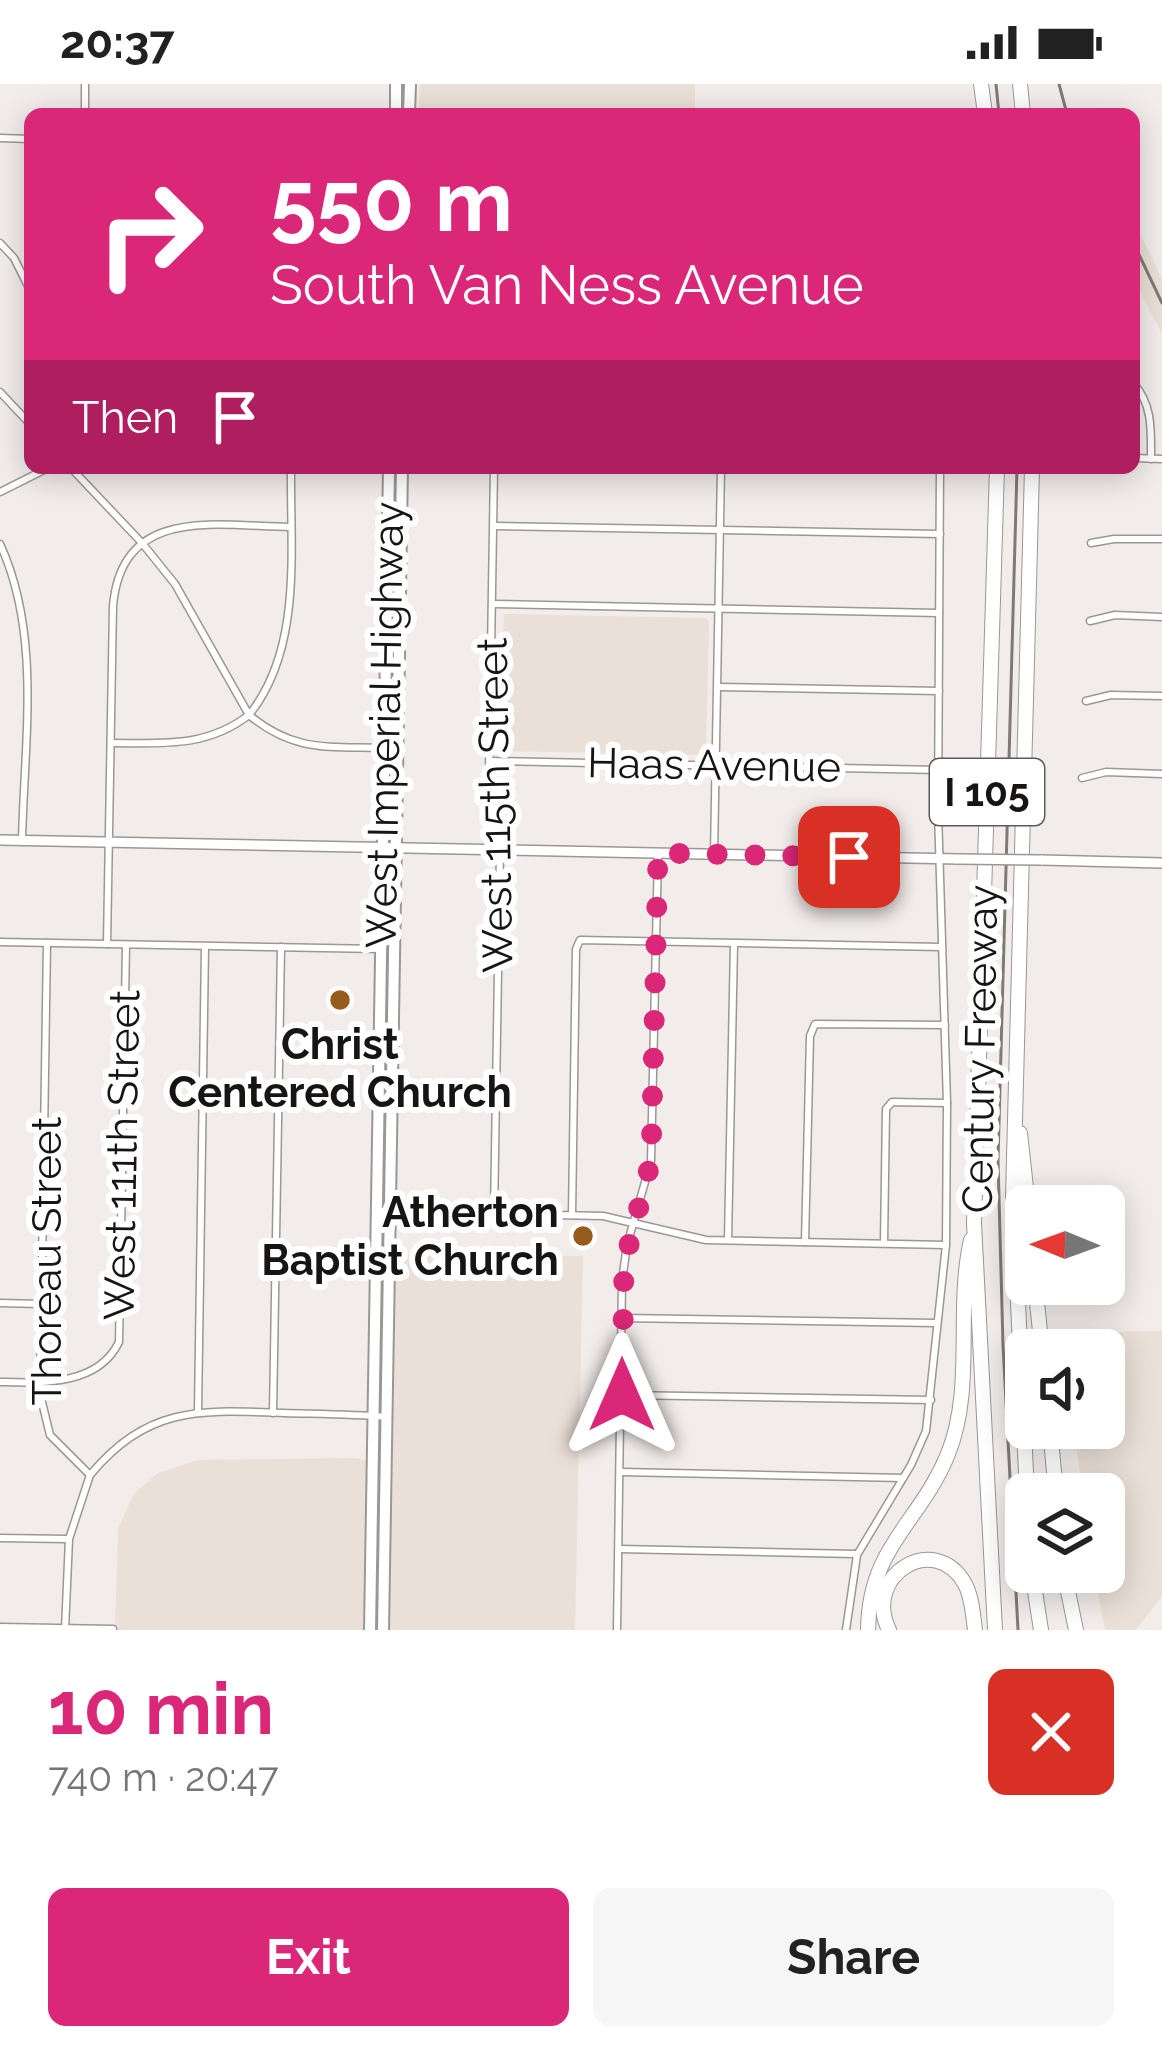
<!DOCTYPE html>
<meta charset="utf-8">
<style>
:root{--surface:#fff;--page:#f6f6f6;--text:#222;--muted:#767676;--accent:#db2777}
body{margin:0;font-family:Raleway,sans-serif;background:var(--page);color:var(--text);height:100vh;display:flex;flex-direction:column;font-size:45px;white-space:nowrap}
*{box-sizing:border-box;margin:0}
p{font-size:39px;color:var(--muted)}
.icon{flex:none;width:66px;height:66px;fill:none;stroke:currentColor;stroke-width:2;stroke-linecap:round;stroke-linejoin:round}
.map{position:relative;height:1546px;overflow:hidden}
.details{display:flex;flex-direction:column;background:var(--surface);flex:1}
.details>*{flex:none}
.hud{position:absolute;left:24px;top:24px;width:1116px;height:366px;border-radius:18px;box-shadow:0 6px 30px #0003;background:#db2777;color:#fff;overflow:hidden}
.needle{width:78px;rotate:271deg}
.tools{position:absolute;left:1005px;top:1101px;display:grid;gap:24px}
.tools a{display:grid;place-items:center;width:120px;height:120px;border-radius:18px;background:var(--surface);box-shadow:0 6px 30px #0003;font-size:60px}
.pin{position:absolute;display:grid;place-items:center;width:102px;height:102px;color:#fff;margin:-51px;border-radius:24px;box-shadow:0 6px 18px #0006}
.me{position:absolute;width:132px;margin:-66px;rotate:0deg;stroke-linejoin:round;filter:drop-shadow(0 0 9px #0008)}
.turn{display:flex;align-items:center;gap:42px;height:252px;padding:0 48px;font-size:54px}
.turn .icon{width:156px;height:156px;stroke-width:2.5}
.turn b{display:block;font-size:84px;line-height:102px}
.then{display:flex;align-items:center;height:114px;padding:0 48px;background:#0003;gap:24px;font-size:45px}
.round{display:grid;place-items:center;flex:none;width:126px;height:126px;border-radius:18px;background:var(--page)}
.summary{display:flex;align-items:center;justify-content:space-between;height:204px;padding:0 48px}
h1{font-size:72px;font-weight:700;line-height:90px;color:var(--accent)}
.cta{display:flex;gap:24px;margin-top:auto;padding:24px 48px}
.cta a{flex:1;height:138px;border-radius:18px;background:var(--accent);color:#fff;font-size:48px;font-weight:700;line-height:138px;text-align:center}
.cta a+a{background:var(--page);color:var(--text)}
.status{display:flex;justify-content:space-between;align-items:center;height:84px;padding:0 60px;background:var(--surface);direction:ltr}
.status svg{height:33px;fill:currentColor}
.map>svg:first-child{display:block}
.built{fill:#ebe0d7}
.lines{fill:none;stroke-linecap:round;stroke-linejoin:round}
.minor-casing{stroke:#9b9794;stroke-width:9}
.secondary-casing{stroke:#9b9794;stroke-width:12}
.primary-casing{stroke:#9b9794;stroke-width:14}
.motorway-casing{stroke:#9b9794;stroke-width:16}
.minor{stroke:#fff;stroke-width:6}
.secondary{stroke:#fff;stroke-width:9}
.primary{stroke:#fff;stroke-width:10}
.motorway{stroke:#fff;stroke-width:14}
.tram{stroke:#7e7a78;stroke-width:3}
.rail{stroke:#7e7a78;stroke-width:3}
.secondary-bridge-casing{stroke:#9b9794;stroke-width:12;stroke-linecap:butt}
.secondary-bridge{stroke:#fff;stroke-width:9}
.route{stroke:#db2777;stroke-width:21;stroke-dasharray:0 37.8}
.poi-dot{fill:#975b1d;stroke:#fff;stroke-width:4.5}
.labels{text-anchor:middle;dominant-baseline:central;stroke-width:12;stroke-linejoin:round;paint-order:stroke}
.shield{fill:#fff;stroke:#5d5b5a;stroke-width:3}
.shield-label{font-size:39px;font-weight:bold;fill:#171514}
.street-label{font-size:42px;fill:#171514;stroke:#fff}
.poi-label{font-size:42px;font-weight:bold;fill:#171514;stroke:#fff}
</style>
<div class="status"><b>20:37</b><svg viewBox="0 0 49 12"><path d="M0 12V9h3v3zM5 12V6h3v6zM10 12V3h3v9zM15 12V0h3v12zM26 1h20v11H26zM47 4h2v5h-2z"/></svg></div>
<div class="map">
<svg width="1162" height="1546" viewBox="0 0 1162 1546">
<rect width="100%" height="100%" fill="#f2edea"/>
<g class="built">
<path d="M420 0H695V30H419Z"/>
<path d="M1134 137 1162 195V250L1134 195Z"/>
<path d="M504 530 706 534 709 537 706 671 500 667Z"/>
<path d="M390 1170 583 1172 575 1546H385Z"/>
<path d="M1162 1247V1512L1136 1546H1105L1094 1488H1104V1410H1083L1074 1344H1104V1266H1064L1061 1249Z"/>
<path d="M354 1374 369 1377 368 1546H115L118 1444 134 1410 158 1389 199 1376Z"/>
</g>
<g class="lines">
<defs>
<g id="minor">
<path d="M85 30V0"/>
<path d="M0 54 30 55"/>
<path d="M0 159 14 174 30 206"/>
<path d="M1134 300C1153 321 1151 348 1151 375"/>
<path d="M0 308 30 340"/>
<path d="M1134 374 1162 375"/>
<path d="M71 384 142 459 175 500 249 631C303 564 290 465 291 384"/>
<path d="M494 384 489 689 500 737V766L494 1130"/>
<path d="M0 408 48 384"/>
<path d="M494 442 940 450"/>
<path d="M1091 459 1114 455H1162"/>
<path d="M0 460C42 551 24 659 22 757"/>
<path d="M493 520 939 529"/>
<path d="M1090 537 1115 531 1162 533"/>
<path d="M718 603 939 607"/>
<path d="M1086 617 1111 611 1162 612"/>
<path d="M111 659C162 659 206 664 249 631 295 669 329 662 385 664"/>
<path d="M490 677 939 686"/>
<path d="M1082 694 1106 688 1162 690"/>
<path d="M714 770 721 384"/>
<path d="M0 858 380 865"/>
<path d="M47 859 40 1310 50 1351 90 1391 69 1455 65 1546"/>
<path d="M107 860 113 522C122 421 216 442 290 443"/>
<path d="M377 1127 603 1132 706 1156 946 1161"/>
<path d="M572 1131 576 865 580 856 941 863"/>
<path d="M728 1156 734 860"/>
<path d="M805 1158 810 952 815 940 945 941"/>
<path d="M884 1159 886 1025 892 1018 947 1019"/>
<path d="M0 1219 41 1220"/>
<path d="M622 1234 936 1239"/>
<path d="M0 1298C41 1299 98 1302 119 1258L126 861"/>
<path d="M622 1311 931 1316"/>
<path d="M198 1327 205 863"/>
<path d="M273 1329 281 863"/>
<path d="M621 1388 903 1394"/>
<path d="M90 1391C149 1321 200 1326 284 1329 318 1330 352 1330 386 1333"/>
<path d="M0 1454 68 1455"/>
<path d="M619 1465 855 1470"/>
<path d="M0 1543 113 1545"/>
<path d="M617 1546 622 1197 627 1161 651 1077 658 769"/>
<path d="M846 1546 857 1471 911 1381 926 1347 946 1161 947 1019 938 728 940 384"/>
</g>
<g id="secondary">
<path d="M0 756 958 775"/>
<path d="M1041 776 1162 779"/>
</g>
<g id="primary">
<path d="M396 30V0"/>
<path d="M409 30 410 0"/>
<path d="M370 1546 389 384"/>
<path d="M383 1546 402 384"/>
</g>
<g id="motorway">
<path d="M981 0 985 30"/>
<path d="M1020 0 1023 30"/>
<path d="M1020 1049 1028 1122"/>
<path d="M1035 1200 1042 1266"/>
<path d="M1050 1344 1056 1410"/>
<path d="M1027 1410 1013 1113 1032 384"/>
<path d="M1032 1488 1041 1546"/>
<path d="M1064 1488 1076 1546"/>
<path d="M868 1546C869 1462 920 1439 948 1370 975 1303 955 1226 971 1156"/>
<path d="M889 1546C862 1490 936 1447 965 1500 972 1513 973 1531 975 1546"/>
<path d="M995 1546 974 1139 997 384"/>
</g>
</defs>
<use href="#minor" class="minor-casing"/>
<use href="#secondary" class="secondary-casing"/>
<use href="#primary" class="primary-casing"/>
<use href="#motorway" class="motorway-casing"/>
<use href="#minor" class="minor"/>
<use href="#secondary" class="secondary"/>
<use href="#primary" class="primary"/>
<use href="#motorway" class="motorway"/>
<g class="tram">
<path d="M996 0 999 30"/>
<path d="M1017 384 998 1076 1003 1261 1018 1546"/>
</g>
<g class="rail">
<path d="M1059 0 1067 30"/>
<path d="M1134 160 1162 219"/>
</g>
<defs>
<path id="secondary-bridge" d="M958 775 1041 776"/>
</defs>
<use href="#secondary-bridge" class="secondary-bridge-casing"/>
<use href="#secondary-bridge" class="secondary-bridge"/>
</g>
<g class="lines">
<path class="route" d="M622 1311 624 1180 651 1077 658 769 849 773"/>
</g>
<g class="poi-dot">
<circle cx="340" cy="916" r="12"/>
<circle cx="583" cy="1152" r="12"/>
</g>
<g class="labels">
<rect class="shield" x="930" y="675" width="114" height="66" rx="9"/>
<g class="shield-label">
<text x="987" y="708">I 105</text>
</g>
<g class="street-label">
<text transform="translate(385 641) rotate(-89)">West Imperial Highway</text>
<text transform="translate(714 681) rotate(1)">Haas Avenue</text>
<text transform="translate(495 721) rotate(-91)">West 115th Street</text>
<text transform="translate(980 965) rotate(-89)">Century Freeway</text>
<text transform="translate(122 1071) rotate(-89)">West 111th Street</text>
<text transform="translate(46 1177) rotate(-90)">Thoreau Street</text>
</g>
<g class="poi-label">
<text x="340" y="960">Christ<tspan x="340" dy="48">Centered Church</tspan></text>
<text x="559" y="1128" text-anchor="end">Atherton<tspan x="559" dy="48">Baptist Church</tspan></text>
</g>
</g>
</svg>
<div class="tools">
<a><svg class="needle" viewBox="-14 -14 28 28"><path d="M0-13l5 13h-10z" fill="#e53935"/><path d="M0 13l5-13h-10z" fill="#767676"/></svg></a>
<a><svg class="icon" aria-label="sound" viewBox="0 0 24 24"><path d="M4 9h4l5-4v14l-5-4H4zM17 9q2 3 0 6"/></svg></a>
<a><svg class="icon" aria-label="layers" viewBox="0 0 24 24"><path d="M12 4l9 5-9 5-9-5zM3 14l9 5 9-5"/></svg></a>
</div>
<div class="pin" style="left:849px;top:773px;background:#d93025"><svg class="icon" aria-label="arrive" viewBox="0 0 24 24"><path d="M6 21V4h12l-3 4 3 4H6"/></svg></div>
<svg class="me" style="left:622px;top:1311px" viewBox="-20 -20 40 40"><path d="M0-17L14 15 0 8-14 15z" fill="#db2777" stroke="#fff" stroke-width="4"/></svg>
<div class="hud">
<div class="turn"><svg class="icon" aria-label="right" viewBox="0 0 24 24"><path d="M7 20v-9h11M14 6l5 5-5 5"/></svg><div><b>550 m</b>South Van Ness Avenue</div></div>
<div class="then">Then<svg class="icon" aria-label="arrive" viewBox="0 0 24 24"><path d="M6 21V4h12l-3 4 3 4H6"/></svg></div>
</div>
</div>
<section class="details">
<div class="summary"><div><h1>10 min</h1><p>740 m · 20:47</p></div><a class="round" style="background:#d93025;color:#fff"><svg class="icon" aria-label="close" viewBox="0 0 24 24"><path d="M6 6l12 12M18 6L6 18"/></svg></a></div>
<div class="cta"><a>Exit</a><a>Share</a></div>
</section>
